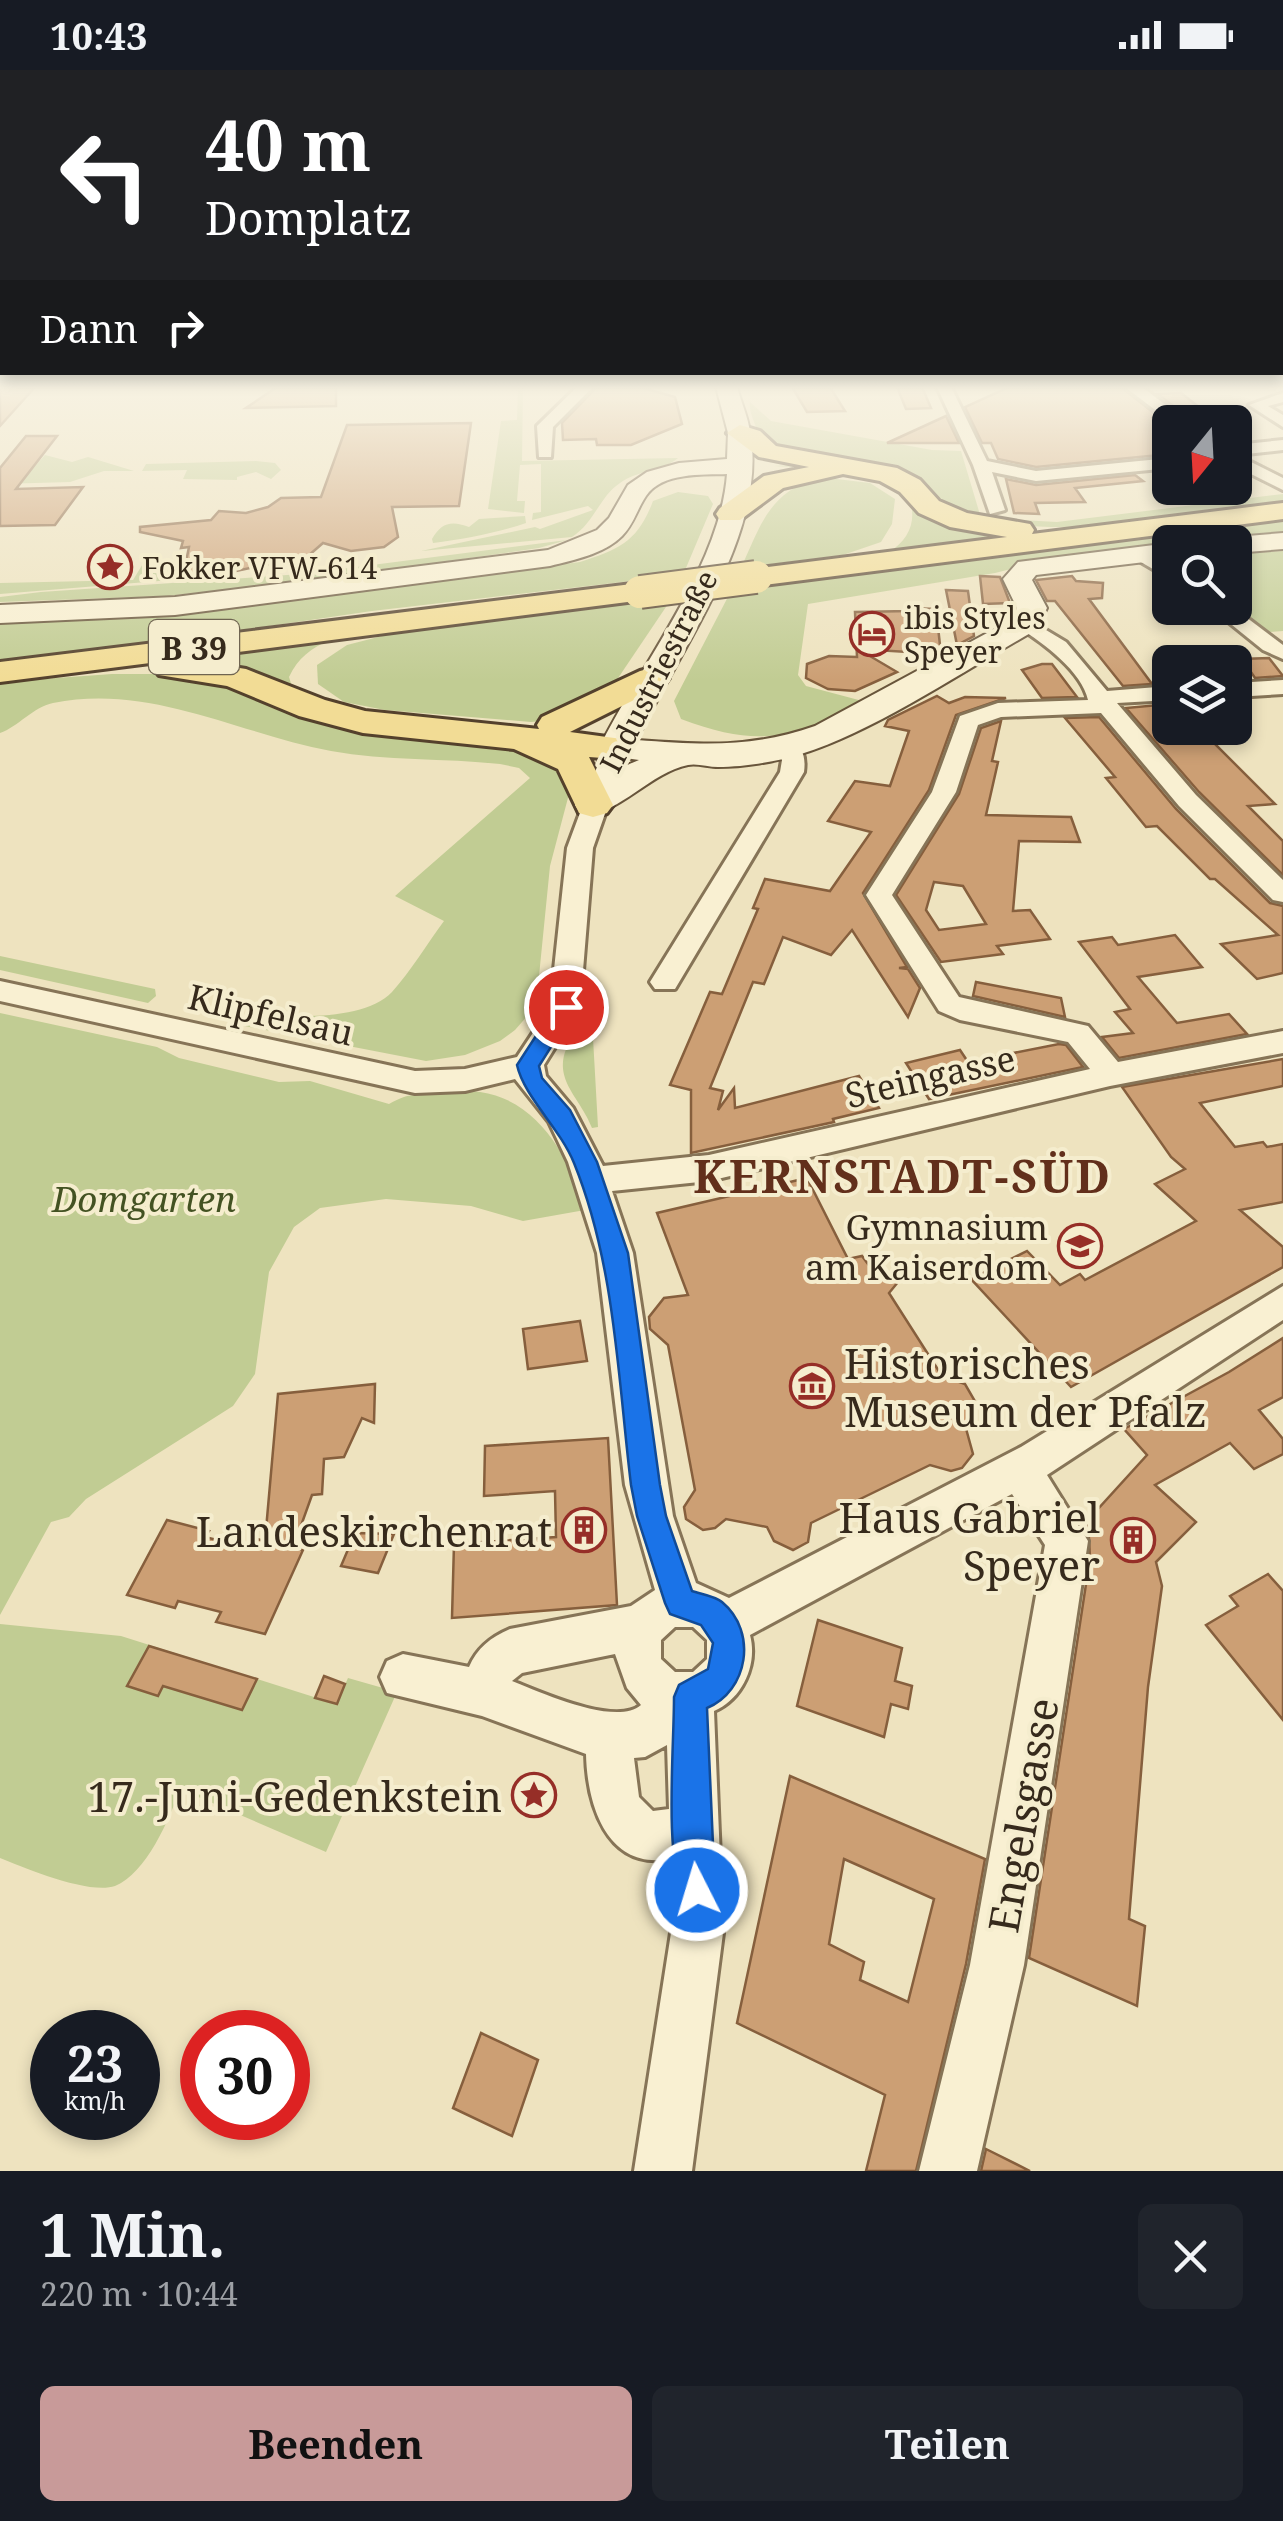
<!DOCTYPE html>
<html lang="de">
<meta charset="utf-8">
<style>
:root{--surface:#171b24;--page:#20242c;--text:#f1f3f6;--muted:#9ea1a6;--accent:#c89a99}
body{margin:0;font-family:"Noto Serif",serif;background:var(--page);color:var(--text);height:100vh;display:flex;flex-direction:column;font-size:38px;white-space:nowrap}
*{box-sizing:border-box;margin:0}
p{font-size:32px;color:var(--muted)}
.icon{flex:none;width:55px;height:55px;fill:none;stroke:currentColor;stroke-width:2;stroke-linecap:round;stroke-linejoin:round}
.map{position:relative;height:2101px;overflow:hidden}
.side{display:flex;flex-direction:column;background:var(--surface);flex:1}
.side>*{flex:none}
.guide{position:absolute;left:0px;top:0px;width:1285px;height:305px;box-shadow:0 5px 15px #0003;background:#202124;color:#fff;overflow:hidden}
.needle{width:65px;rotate:198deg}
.fabs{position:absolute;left:1152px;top:335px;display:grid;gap:20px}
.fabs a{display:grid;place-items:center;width:100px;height:100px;border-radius:15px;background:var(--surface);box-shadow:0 5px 15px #0003;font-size:50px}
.speed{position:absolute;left:30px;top:1940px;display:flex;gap:20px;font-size:50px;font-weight:700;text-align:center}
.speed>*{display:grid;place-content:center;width:130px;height:130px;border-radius:50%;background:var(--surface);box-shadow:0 5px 15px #0003;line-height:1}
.speed small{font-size:25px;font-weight:400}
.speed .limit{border:15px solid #d22;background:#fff;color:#111}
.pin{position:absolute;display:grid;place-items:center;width:85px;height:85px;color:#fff;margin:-42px;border:5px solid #fff;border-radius:50%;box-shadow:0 2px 10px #0007}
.me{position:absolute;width:110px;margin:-55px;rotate:355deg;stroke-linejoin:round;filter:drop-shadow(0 0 8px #0008)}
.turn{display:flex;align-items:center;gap:35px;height:210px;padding:0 40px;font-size:45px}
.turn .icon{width:130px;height:130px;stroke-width:2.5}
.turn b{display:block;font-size:70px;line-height:85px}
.then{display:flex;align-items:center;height:95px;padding:0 40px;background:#0003;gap:20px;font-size:38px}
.round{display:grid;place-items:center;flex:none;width:105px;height:105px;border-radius:15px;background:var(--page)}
.headline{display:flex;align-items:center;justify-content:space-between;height:170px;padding:0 40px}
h1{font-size:60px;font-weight:700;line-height:75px}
.button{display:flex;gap:20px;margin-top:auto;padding:20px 40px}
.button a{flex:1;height:115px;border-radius:15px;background:var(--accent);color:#111;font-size:40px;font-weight:700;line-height:115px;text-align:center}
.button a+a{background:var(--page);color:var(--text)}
.status{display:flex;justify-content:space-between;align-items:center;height:70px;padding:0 50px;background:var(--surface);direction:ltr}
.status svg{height:28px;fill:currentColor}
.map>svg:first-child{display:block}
.green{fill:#c1cc93}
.building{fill:#cc9f74;stroke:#865f3d;stroke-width:2.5;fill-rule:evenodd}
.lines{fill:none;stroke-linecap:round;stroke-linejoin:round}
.street-casing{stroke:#867457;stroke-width:6}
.secondary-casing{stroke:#68553b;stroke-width:4}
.primary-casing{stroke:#54412c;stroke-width:6}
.street{fill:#f9f0d2;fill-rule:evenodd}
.secondary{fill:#f9f0d2;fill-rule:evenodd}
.primary{fill:#f2dc95;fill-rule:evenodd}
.primary-bridge-casing{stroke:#54412c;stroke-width:36;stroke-linecap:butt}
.primary-bridge{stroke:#f2dc95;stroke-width:32}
.route{fill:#1a73e8;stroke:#114b97;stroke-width:2.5}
.labels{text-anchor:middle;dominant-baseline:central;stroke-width:8;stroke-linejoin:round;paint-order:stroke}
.far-poi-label{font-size:30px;fill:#362a1c;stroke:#f5edce;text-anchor:start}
.far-street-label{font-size:30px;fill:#362a1c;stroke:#f5edce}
.shield{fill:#f5edce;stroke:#6f6451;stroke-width:2.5}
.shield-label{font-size:32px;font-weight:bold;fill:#362a1c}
.street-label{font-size:35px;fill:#362a1c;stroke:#f5edce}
.park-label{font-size:35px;font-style:italic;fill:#435222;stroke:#f5edce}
.poi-label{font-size:35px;fill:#362a1c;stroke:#f5edce;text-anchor:end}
.near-poi-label{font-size:42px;fill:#362a1c;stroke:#f5edce;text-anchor:end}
.near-street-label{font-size:42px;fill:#362a1c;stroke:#f5edce}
.district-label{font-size:45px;font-weight:bold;letter-spacing:2.5px;fill:#622f1b;stroke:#f5edce}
</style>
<div class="status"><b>10:43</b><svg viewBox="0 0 49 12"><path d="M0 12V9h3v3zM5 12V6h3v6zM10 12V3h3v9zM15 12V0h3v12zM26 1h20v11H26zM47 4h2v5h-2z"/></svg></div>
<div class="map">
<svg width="1283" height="2101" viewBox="0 0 1283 2101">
<rect width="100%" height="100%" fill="#eee3bf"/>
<g class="green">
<path d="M518 317H523L522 391 678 388C661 402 638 400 620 413 600 426 594 453 572 467L421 481 535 457 540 459 593 440 588 436 532 450 533 443 541 442V394L520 395 517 431H525L524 443 488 439 501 351 517 350Z"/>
<path d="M750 332 771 351 932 380 961 381 981 448 1057 452 1283 424V435C1175 447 1057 473 950 443 922 435 908 401 867 392 830 384 768 397 754 352 751 344 749 338 750 332Z"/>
<path d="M45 385 72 392 88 387 134 401H104L70 412 0 414V396H35Z"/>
<path d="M256 391 275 393 281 400 271 409 256 402 237 407V410L183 409 187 400 142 401 146 394Z"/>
<path d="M811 394C841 396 876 399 901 417 915 426 921 438 937 446 967 460 1004 462 1036 465L889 482C910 470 918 448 908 426L879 408 849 400 774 396Z"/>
<path d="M820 407 870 413 895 429 892 454 881 472 843 485 741 498C761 454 769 422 820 407Z"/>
<path d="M678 422 708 426 713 434 683 505 372 541 0 595V552L134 548 580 492C620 479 638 471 653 431Z"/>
<path d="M525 446 526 453C497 463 464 469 433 473L432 469C441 453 451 450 469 457L479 449Z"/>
<path d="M1283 447V465L1170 472V477L1051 489 995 503 808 534 798 605 806 616 870 633C792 666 764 680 681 649L674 631 731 521Z"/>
<path d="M567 470 539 478 324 509 166 526 0 532V527L41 522 302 504Z"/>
<path d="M1283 481V561L1270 562 1235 538V484Z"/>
<path d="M155 490 173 504 171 510 0 524V513L133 510 144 492Z"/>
<path d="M672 528 608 623 560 649 531 652 385 640 344 632 318 614 317 595 347 575 382 566 542 542Z"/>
<path d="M330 570C311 578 298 588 289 607L293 620 167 594H147Z"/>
<path d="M112 604H182L533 681 567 705 569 724 550 796 536 936 515 960 500 971 465 985 426 991 245 956 256 942C291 949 366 950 392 922 411 901 427 874 444 851L395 826 530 708 519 698 500 694C444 688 386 691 331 681 239 664 150 613 53 633 33 637 18 657 0 663V612Z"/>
<path d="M0 886 155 919 156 926 148 933 0 900Z"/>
<path d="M0 943 157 977 179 988 279 1012 310 1011 389 1034C412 1021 416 1026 441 1024 454 1023 467 1020 480 1022 539 1030 571 1090 585 1140L523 1151 471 1136 386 1129 320 1138 294 1157 269 1202 255 1304 233 1336 86 1429 69 1447 51 1452 0 1545Z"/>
<path d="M593 968 598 1057 592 1058C580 1026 549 1008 570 971Z"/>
<path d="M0 1554 121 1566 336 1634 348 1608 397 1622 326 1782 180 1719C170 1748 146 1804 115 1816 89 1825 25 1798 0 1788Z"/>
</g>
<g class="building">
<path d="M0 317H35L0 356Z"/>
<path d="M277 317H336V336L246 338Z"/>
<path d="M597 317H640L675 327 682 354 631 375H597L596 369 563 370 562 353Z"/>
<path d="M792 317H830L845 341 807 342Z"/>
<path d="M897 317H922L931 338 906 339Z"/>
<path d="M1009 317H1121L1159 347 1153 348 1170 362V384L1036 397 998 389 991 373H982L965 337Z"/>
<path d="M1181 323 1209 345 1186 346 1158 324Z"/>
<path d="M946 346 959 373H887Z"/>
<path d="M471 353 459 436 392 437 398 467 384 477 351 481 323 473 308 486 236 501 183 506 189 477 181 478 183 471 140 462V457L211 450 219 441 246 443 268 437 281 428 321 427 347 355Z"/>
<path d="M26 366H57L16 419 83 417 55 455 0 456V398Z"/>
<path d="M1135 405 1143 411 1075 418 1085 432 1035 433 1039 444 1014 443 1006 409 1036 415Z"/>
<path d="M980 506 1000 507 1010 533 983 534Z"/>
<path d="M1072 506 1076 511 1103 513 1102 528 1089 529 1152 614 1123 616 1055 531H1047L1036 510Z"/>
<path d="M946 520 968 521 974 566 957 575Z"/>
<path d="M909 538 936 539 941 584 858 579 897 602 855 621 828 619 806 608 807 594 829 586 857 587 855 542 909 541Z"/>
<path d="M1269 588 1283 606 1255 608 1242 589Z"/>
<path d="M1042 594H1052L1077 627 1042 628 1022 600Z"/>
<path d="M937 626 949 633 965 627 1006 628 956 645 929 720 863 823 907 897 899 898 908 899 920 918 908 947 852 860 831 885 783 867 764 914 753 912 710 1018 723 1021 718 1040 734 1018 735 1038 859 1006 879 1038 833 1049 834 1052 691 1083V1020L670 1015 710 922 722 924 758 839 753 838 765 809 830 821 871 762 828 751 855 711 890 716 909 661 885 656 888 650Z"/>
<path d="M1169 634 1170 658H1199L1275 734 1248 736 1283 771V805L1199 722 1126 638Z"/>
<path d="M1099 647 1176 739 1270 833 1283 836V903L1257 909 1221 874 1278 865 1215 809H1210L1157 756 1146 757 1106 708 1115 707 1065 648Z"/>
<path d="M1001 651 992 691 998 692 986 745 1071 747 1080 772 1019 771 1013 841 1030 840 1050 869 997 876 1003 884 941 892 896 825 959 724 981 658ZM934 812 963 816 986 854 939 860 926 840Z"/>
<path d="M1175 865 1202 897 1138 907 1177 953 1229 944 1247 964 1119 988 1102 967 1133 963 1115 942 1130 939 1079 872 1112 867 1118 875Z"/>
<path d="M976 912 1061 928 1065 947 973 926Z"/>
<path d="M1059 974 1066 975 1083 997 929 1029 906 993 960 980 968 992Z"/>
<path d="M1283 989V1016L1200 1033 1235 1077 1263 1072 1267 1077 1283 1074V1132L1240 1140 1283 1177V1197L1071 1317 971 1209 1027 1181 1060 1215 1080 1204 1085 1210 1196 1151 1155 1114 1185 1099 1171 1087 1122 1017Z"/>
<path d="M807 1108 848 1189 862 1186 874 1202 903 1206 889 1223 942 1306 965 1314 976 1333 965 1355 973 1384 962 1398 951 1401 930 1395 811 1453 808 1472 793 1480 774 1471 767 1457 726 1449 715 1458 703 1460 686 1449 684 1437 695 1420 668 1275 650 1259 649 1247 664 1228 688 1225 657 1143Z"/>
<path d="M580 1251 587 1291 528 1299 523 1259Z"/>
<path d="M1283 1268V1327L1259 1340 1283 1369V1384L1254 1399 1230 1373 1155 1415 1196 1452 1156 1492 1162 1516 1148 1617 1129 1849 1145 1856 1137 1936 1029 1888 1090 1488 1088 1450 1147 1385 1124 1359 1229 1302Z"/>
<path d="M375 1314 374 1353 362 1348 344 1387 324 1389 322 1424 312 1425 293 1478 303 1480 265 1564 216 1552 221 1542 178 1531 175 1538 127 1525 167 1450 209 1461 205 1467 248 1478 253 1468 265 1471 278 1324Z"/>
<path d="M608 1368 617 1535 452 1548 454 1474 556 1467 555 1421 484 1426 485 1376Z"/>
<path d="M355 1463 394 1464 378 1503 341 1496Z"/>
<path d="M1268 1504 1283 1521V1650L1206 1555 1238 1536 1230 1526Z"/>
<path d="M818 1550 902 1578 895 1611 912 1616 908 1639 891 1634 884 1667 797 1636Z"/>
<path d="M149 1576 257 1609 242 1640 163 1616 158 1626 127 1616Z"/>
<path d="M324 1606 345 1614 337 1634 315 1628Z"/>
<path d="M790 1706 985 1789 966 1894 916 2101H866L885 2025 737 1953ZM844 1789 934 1829 908 1932 860 1910 864 1892 829 1874Z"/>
<path d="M481 1963 538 1990 512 2066 453 2038Z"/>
<path d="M986 2079 1030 2101H981Z"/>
</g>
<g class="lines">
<defs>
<g id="street">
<path d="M577 317H593L553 357 551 387H539L537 356Z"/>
<path d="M937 317H951L987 391 1036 401 1170 388V398L1036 411 992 402 1005 440 990 444 973 395Z"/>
<path d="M1125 317H1142L1188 352H1171Z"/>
<path d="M1283 323V332L1268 336 1283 345V357L1249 335Z"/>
<path d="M1283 370V380L1237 385 1283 408V420L1235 396V375Z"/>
<path d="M1141 478 1170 495V509L1134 488 1132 484Z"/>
<path d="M1211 538H1234L1283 575V589L1263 580Z"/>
<path d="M1026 548 1066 572 1107 621 1170 616V630L1117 633 1196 725 1283 810V832L1273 830 1179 736 1101 643 1001 647 978 655 956 722 892 825 959 927 1088 956 1118 992 1283 961V983L1110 1016 709 1111 612 1121 633 1183 673 1446 696 1513 729 1528 1021 1377 1283 1216V1250L1047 1405 1088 1471 1024 1895 977 2101H919L970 1895 1045 1475 1012 1424 750 1565C758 1595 742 1629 714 1641L723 1863 692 2101H634L671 1863 669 1789C606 1800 587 1733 586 1684L482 1646 387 1623 380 1607 387 1591 403 1584 469 1597C477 1578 491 1567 510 1559L631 1536 655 1520 625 1415 597 1183 568 1092 549 1052 515 1009 465 1021 415 1023 0 931V911L415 1001 465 999 517 987 550 937 567 778 604 678 616 671 628 678 593 778 580 937 544 995 546 1006 573 1038 603 1096 709 1085 1090 999 1068 972 960 950 939 941 866 825 932 722 960 646 998 633 1088 630C1082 602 1044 573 1019 558V550ZM675 1557H693L707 1570V1589L693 1602H675L661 1589V1570ZM615 1584 627 1618 641 1635C616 1657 540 1622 512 1611L522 1603ZM667 1675 669 1739 653 1741 639 1727 634 1688 645 1687Z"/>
<path d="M1283 610V624L1235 627V613Z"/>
<path d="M788 670C803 674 806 688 804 702L675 919H655L650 912 780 702 782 690 776 677Z"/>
</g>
<g id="secondary">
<path d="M716 317H737C741 332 748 347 750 362 769 463 678 581 637 670 703 675 752 678 815 656L1013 549 1017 538 1003 509 1018 492 1170 473V489L1036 505 1032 510 1047 538 1036 560C966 599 876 661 801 684 776 692 743 697 718 697 708 697 697 693 688 695 648 703 613 751 580 743L575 735C589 715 616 699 639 690L604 685 599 678C640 595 720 497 727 404 702 405 662 402 646 426 637 439 634 454 622 466 604 484 574 490 550 496L175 545 0 553V535L175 527 548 480 597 460 609 448 628 415 647 402 679 393 727 389 728 363Z"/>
<path d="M1283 463V479L1235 483V472H1223L1235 467Z"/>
</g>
<g id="primary">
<path d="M740 355 760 361 776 376 897 398 920 410 939 431 967 443 1030 454 1034 460 1032 464 1283 433V449L756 516 745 514 741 507 745 500 1007 467 950 457 919 443 900 422 880 411 843 404 783 418 740 450H720L716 444 720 438 764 406 809 397 759 387 727 363Z"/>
<path d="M640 513 651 515 656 522 651 529 183 589 246 599 325 630 365 641 539 659 537 655 542 647 640 601 652 598 664 601 669 608 664 615 570 662 629 670 635 678 629 686 616 689 589 687 613 735 607 743 593 747 579 743 558 699 514 679 363 663 299 646 227 616 159 605 154 598 158 592 0 612V592Z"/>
</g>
</defs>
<use href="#street" class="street-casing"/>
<use href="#secondary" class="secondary-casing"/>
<use href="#primary" class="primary-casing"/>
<use href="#street" class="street"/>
<use href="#secondary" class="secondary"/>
<use href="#primary" class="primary"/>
<defs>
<path id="primary-bridge" d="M640 522 756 507"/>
</defs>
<use href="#primary-bridge" class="primary-bridge-casing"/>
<use href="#primary-bridge" class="primary-bridge"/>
</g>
<linearGradient id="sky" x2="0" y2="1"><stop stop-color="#8cb9d5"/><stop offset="0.52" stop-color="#f7f2e2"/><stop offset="1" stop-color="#f7f2e2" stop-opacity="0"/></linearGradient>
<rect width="1283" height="611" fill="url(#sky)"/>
<path class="route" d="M566 930 576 937 539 996 542 1008 570 1040 597 1092 628 1183 660 1415 666 1446 692 1521C701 1524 715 1526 722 1532 758 1562 748 1621 707 1638L715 1820 709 1832 697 1838 684 1832C664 1785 674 1681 674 1627L679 1615 708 1599 713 1573 701 1555 670 1544 665 1533 637 1446 631 1415C618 1308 615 1194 574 1093 560 1058 524 1027 517 995L558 932Z"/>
<defs>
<symbol id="sight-ring" viewBox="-11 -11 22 22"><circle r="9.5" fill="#f5edce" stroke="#962e27" stroke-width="1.5"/><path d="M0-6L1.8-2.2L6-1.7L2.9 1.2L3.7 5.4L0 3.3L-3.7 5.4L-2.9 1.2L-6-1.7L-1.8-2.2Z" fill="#962e27"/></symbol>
<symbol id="hotel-ring" viewBox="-11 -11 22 22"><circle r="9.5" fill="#f5edce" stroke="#962e27" stroke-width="1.5"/><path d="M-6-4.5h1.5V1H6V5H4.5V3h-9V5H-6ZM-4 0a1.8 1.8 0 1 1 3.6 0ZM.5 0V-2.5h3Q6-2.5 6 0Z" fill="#962e27"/></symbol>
<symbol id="school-ring" viewBox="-11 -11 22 22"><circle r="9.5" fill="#f5edce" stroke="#962e27" stroke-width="1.5"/><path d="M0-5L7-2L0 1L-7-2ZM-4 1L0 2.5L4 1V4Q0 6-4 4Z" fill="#962e27"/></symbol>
<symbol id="museum-ring" viewBox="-11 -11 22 22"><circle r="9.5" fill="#f5edce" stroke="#962e27" stroke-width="1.5"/><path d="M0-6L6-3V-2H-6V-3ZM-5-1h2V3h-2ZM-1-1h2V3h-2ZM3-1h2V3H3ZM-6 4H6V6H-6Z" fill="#962e27"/></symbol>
<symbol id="building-ring" viewBox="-11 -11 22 22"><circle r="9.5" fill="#f5edce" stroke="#962e27" stroke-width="1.5"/><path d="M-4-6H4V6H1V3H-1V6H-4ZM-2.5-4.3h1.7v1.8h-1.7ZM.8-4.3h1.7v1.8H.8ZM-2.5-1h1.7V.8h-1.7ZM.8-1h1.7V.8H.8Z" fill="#962e27"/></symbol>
</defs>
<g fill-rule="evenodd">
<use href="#sight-ring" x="85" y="472" width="50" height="50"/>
<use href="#hotel-ring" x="847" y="539" width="50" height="50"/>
<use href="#school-ring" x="1055" y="1151" width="50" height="50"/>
<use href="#museum-ring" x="787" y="1291" width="50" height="50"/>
<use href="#building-ring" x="559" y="1435" width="50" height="50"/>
<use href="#building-ring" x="1108" y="1445" width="50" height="50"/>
<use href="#sight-ring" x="509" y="1700" width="50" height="50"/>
</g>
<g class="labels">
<g class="far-poi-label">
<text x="142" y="497">Fokker VFW-614</text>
<text x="904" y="547">ibis Styles<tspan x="904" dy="34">Speyer</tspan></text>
</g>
<g class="far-street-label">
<text transform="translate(658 601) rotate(-63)">Industriestraße</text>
</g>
<rect class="shield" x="149" y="550" width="90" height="54" rx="8"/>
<g class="shield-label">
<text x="194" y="577">B 39</text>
</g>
<g class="street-label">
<text transform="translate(271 944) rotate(13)">Klipfelsau</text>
<text transform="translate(930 1006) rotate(-13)">Steingasse</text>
</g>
<g class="park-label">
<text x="144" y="1128">Domgarten</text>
</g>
<g class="poi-label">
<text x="1048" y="1156">Gymnasium<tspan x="1048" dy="40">am Kaiserdom</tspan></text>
</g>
<g class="near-poi-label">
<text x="844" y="1292" text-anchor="start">Historisches<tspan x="844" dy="48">Museum der Pfalz</tspan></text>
<text x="1100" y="1446">Haus Gabriel<tspan x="1100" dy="48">Speyer</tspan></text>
<text x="552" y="1460">Landeskirchenrat</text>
<text x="502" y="1725">17.-Juni-Gedenkstein</text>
</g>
<g class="near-street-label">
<text transform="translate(1022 1745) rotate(-80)">Engelsgasse</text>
</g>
<g class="district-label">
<text x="903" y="1105">KERNSTADT-SÜD</text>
</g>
</g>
</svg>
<div class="fabs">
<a><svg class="needle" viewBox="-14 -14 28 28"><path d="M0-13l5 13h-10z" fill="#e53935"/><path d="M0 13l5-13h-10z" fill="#9ea1a6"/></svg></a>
<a><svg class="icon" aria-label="search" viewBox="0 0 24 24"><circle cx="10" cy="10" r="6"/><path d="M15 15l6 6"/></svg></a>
<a><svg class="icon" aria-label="layers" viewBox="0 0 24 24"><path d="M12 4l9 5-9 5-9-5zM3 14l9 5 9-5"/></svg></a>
</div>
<div class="speed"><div>23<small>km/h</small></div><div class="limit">30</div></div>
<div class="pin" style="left:566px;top:937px;background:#d93025"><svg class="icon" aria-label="arrive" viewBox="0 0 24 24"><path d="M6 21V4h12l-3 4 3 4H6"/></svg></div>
<svg class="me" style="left:697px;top:1820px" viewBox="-20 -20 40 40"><circle r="17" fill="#1a73e8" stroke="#fff" stroke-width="3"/><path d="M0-11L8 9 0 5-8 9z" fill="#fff"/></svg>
<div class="guide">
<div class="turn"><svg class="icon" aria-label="left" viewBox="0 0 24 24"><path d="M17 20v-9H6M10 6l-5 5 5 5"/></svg><div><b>40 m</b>Domplatz</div></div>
<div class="then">Dann<svg class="icon" aria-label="right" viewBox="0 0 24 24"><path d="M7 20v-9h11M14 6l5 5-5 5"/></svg></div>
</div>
</div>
<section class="side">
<div class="headline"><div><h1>1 Min.</h1><p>220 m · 10:44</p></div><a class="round"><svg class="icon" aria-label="close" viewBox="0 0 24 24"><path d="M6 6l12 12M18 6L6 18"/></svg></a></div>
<div class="button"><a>Beenden</a><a>Teilen</a></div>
</section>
